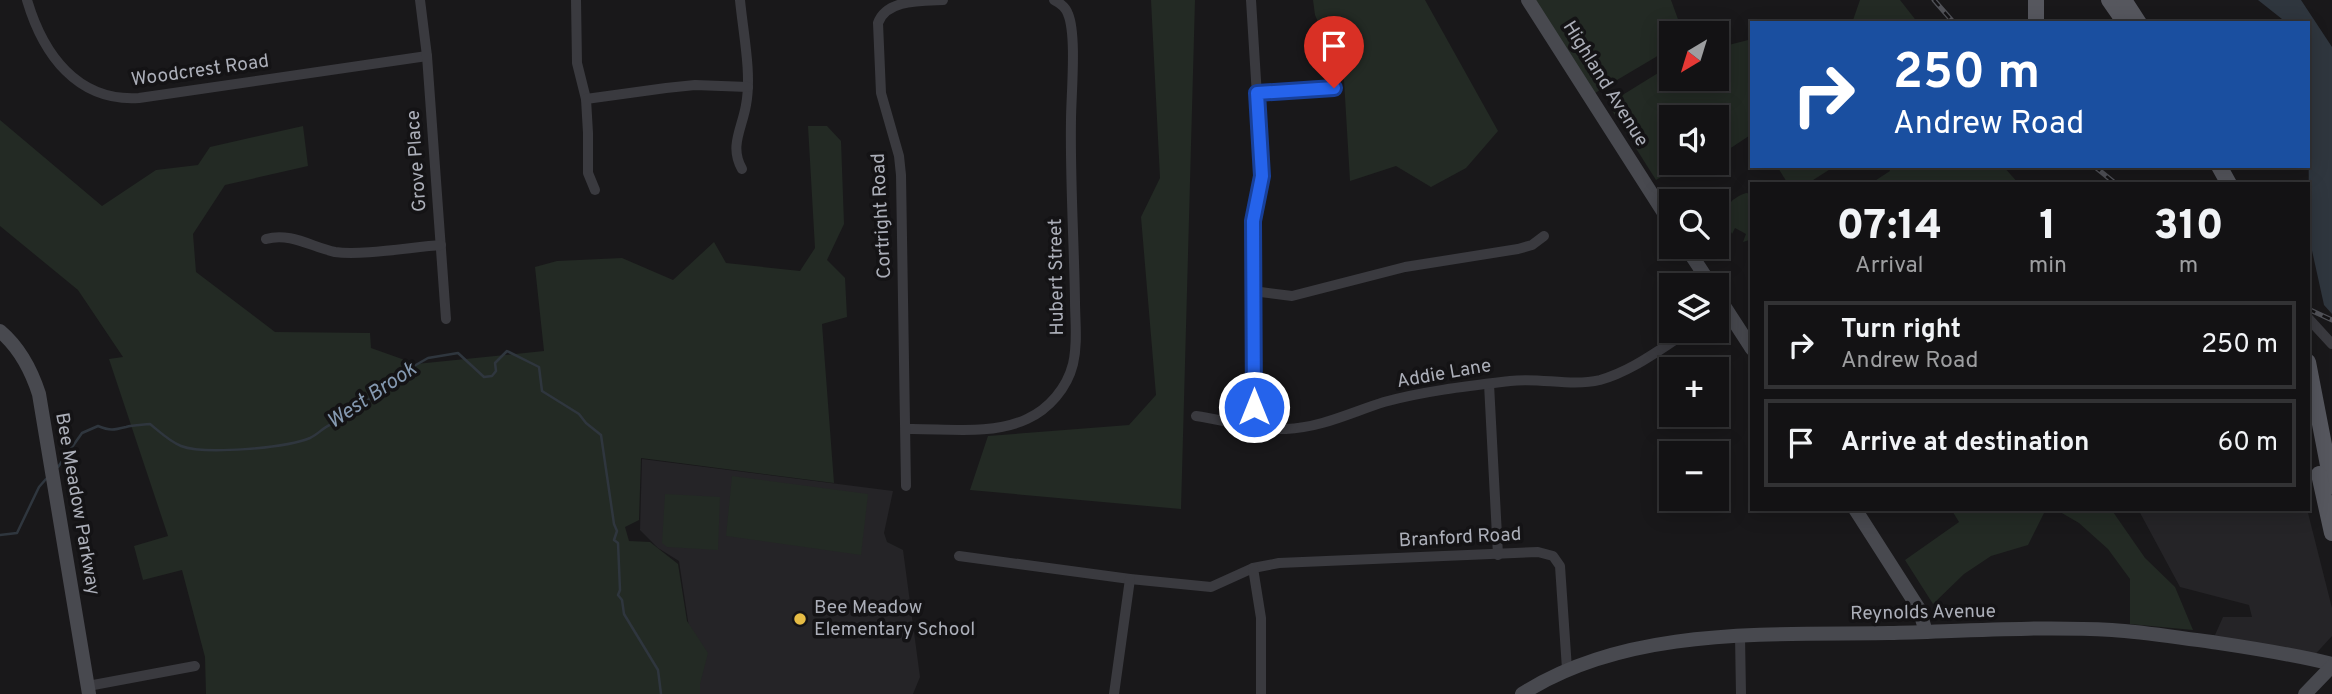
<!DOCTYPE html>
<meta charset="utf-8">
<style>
:root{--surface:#131214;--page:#1c1b1d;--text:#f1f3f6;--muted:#9d9ea0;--line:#323234}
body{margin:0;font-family:Overpass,sans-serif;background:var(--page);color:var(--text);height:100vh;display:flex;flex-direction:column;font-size:26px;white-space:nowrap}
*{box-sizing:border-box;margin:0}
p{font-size:23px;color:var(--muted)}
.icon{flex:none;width:38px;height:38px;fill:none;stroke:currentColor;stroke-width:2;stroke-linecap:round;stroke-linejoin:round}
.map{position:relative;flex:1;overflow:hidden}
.panel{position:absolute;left:1750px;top:182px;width:560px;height:329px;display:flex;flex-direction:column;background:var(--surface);border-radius:0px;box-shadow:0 4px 18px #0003,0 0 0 2px var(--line)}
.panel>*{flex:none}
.banner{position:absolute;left:1750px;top:21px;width:560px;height:147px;border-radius:0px;box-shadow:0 4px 18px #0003,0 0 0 2px var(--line);background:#1a4fa0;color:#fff;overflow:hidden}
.needle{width:46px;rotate:218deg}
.fabs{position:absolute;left:1659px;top:21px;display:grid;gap:14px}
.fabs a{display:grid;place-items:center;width:70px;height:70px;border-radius:0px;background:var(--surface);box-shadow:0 4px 18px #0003,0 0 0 2px var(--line);font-size:35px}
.pin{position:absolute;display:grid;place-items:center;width:60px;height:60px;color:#fff;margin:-72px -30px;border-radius:50% 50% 50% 0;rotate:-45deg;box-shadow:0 0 7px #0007}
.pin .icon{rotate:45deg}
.me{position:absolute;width:77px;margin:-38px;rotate:0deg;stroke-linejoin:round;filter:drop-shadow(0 0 5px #0008)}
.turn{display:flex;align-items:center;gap:24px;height:147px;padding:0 28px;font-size:32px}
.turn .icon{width:91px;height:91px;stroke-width:2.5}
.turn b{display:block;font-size:49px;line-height:60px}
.eta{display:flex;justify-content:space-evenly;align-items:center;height:119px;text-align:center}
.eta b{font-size:42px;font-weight:800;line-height:49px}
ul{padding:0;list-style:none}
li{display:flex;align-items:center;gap:21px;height:88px;margin:0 14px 10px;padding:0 14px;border:4px solid var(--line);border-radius:0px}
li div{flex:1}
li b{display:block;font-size:26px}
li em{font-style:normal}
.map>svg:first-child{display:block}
.built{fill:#252427}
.green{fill:#232a24}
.water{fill:#2f363e}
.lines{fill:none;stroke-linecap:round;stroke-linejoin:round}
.stream{stroke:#2f363e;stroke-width:2.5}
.street{stroke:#3a3a3f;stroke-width:10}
.secondary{stroke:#48494f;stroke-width:14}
.primary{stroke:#56575e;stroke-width:16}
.rail-casing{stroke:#515258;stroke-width:5}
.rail{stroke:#141315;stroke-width:2.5;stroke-dasharray:8;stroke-linecap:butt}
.route-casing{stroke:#184099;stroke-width:18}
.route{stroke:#2563eb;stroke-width:12}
.poi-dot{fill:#e6bc45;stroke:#141315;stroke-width:2.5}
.labels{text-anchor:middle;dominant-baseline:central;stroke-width:7;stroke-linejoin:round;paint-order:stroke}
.street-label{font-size:19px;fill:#acafb9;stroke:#141315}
.poi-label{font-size:19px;fill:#acafb9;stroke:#141315;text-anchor:start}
.water-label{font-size:21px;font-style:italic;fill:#8599b1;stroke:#141315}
</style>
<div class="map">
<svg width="2332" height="694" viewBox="0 0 2332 694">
<rect width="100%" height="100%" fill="#19181a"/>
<g class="built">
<path d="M642 459 893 491 884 533 887 542 903 550 920 677 913 694H699L679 561 658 548 640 530Z"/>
<path d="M2138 509H2307L2332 608V636L2310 660 2211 644 2223 617H2252L2249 605 2180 587Z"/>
</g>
<g class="green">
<path d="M1151 0H1195L1181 509 970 490 988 436 1129 425 1156 395 1141 217 1160 178Z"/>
<path d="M1313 0H1425L1498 131 1466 168 1431 187 1396 166 1350 181 1344 80 1315 15Z"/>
<path d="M1529 0H1671L1683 33H1671V48L1590 96Z"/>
<path d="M1860 0H1900L1918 23H1852Z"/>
<path d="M1752 39V134L1717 157V117H1671V163H1684L1656 180 1608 104 1671 65V79H1717V48Z"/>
<path d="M0 120 102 206 156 170 198 165 210 147 303 126 308 166 225 185 193 234 196 272 275 332 370 333 371 348 416 364 544 351 535 267 557 261 622 258 673 280 714 242 726 263 800 271 815 248 808 126H827L841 141 844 224 827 260 845 278 847 317 822 324 834 483 641 458 639 520 625 527 629 541 650 542 678 564 687 621 708 653 700 684V694H206L205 657 182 570 143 580 134 546 168 536 109 359 123 357 78 290 0 226Z"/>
<path d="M1777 166H1835L1807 184H1788Z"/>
<path d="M1888 166H2003L2019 184H1870L1890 171Z"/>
<path d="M1746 193 1752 194V239L1743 242 1746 234 1735 228 1732 234C1723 215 1723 201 1746 193Z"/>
<path d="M732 476 868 494 861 555 726 536Z"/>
<path d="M665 494 720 497 718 550 667 547 662 543Z"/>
<path d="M1951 509H2046L2028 545 1991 556 1964 574 1933 604 1905 560 1959 522Z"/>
<path d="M2055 509H2111L2145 558 2175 587 2193 630 2130 624V579L2108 549 2079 523Z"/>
</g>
<path class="water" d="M2258 0H2301L2332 47V314L2324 305 2309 237 2308 23H2287Z"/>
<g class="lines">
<g class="stream">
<path d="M58 467 82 433 98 426C110 431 114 430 126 427 133 425 142 425 150 424 160 432 169 441 181 446 204 455 286 448 310 438 319 434 323 427 332 424L384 389 407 370 428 358 458 353 484 377 492 376 496 371 495 363 507 351 539 367 542 391 579 414 586 423 601 435 614 524 617 531 614 540 618 543 620 590 618 595 622 600 624 614 658 670 661 694"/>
<path d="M0 535 17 533 39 487 46 479"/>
</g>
<g class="street">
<path d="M27 0C43 54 77 102 139 98L427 56"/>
<path d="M420 0 427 56 446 319"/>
<path d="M576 0 577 63 586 99"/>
<path d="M740 0C743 32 752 74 746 105 742 129 729 146 742 169"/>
<path d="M1251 0 1262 176 1253 221V425"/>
<path d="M1257 93 1334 88"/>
<path d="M595 190 588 173V133L586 99 666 88 695 85 748 87"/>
<path d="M266 239C290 232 312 247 335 252 361 256 412 247 441 245"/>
<path d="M1253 291 1292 296 1405 267 1518 249 1532 245 1544 236"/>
<path d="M2308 318 2332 344"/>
<path d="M1489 384 1498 555"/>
<path d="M1196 416C1224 420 1258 430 1286 429 1320 428 1352 412 1384 402 1424 391 1468 386 1510 381 1540 377 1570 387 1600 380 1633 371 1661 348 1689 331"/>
<path d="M906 429C944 428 991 436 1027 419 1049 409 1067 388 1073 364 1078 343 1075 322 1075 301 1074 240 1070 180 1071 120 1071 96 1077 35 1068 14 1066 8 1060 3 1054 0"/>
<path d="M906 486 901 175 899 156 881 93 878 23C886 0 919 1 943 0"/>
<path d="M959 556 1130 579 1211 587 1253 568 1279 563 1538 552 1553 556 1560 566 1567 669"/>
<path d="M1253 568 1261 618V694"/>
<path d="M1740 636 1741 694"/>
<path d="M88 686 195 666"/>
<path d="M1114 694 1130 579"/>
</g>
<g class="secondary">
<path d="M1528 0 1671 224"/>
<path d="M1686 247 1711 285"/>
<path d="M1717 295 1752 349"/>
<path d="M0 331C20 348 31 369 39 394L89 694"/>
<path d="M1855 509 1919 609 1926 632"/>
<path d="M1522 694C1627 626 1769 635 1889 633 1963 631 2038 626 2112 630 2145 632 2179 638 2212 642 2252 648 2293 654 2332 664"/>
<path d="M2305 694 2332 666"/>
</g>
<g class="primary">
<path d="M2109 0 2125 23"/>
<path d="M2124 0 2139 23"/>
<path d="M2036 23V0"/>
<path d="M2219 166 2229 184"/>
<path d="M2308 362 2332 486"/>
<path d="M2319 474 2332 533"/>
</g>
<defs>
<g id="rail">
<path d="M1934 0 1954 23"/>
<path d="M2094 166 2116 184"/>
<path d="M2308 309 2332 320"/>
</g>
</defs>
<use href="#rail" class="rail-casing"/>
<use href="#rail" class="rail"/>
</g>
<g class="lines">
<defs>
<path id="route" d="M1254 407 1253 221 1262 176 1257 93 1334 88"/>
</defs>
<use href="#route" class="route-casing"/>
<use href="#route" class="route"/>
</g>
<circle class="poi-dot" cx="800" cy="619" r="7"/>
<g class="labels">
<g class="street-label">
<text transform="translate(200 71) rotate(-8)">Woodcrest Road</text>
<text transform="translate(1605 84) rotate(58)">Highland Avenue</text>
<text transform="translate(417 161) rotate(-94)">Grove Place</text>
<text transform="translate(882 216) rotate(-93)">Cortright Road</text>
<text transform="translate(1057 277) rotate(-91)">Hubert Street</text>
<text transform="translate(1444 374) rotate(-10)">Addie Lane</text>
<text transform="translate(77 504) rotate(80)">Bee Meadow Parkway</text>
<text transform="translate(1460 538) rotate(-3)">Branford Road</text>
<text transform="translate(1923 613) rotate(-1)">Reynolds Avenue</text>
</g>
<g class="poi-label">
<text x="814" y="608">Bee Meadow<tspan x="814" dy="22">Elementary School</tspan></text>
</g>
<g class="water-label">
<text transform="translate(372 396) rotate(-34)">West Brook</text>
</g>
</g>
</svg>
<div class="fabs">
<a><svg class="needle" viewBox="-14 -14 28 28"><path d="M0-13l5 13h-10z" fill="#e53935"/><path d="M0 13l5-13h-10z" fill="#9d9ea0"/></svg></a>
<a><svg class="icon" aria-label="sound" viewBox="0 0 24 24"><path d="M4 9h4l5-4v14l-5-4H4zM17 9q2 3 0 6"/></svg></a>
<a><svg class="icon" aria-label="search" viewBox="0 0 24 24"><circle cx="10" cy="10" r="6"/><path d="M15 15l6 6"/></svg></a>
<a><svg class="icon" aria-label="layers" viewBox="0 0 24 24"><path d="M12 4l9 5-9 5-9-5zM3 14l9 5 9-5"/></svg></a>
<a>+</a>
<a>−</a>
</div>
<div class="pin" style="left:1334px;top:88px;background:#d93025"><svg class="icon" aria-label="arrive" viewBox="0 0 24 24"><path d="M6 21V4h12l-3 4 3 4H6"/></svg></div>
<svg class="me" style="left:1254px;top:407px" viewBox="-20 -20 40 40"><circle r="17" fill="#2563eb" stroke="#fff" stroke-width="3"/><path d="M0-11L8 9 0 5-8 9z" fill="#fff"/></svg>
<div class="banner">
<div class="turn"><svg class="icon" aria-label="right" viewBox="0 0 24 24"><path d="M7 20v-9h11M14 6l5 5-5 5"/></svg><div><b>250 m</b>Andrew Road</div></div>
</div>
<section class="panel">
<div class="eta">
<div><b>07:14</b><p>Arrival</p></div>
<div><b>1</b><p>min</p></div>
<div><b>310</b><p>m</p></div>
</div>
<ul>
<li><svg class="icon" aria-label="right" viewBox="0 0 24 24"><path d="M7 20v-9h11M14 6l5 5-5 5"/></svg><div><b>Turn right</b><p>Andrew Road</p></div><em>250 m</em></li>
<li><svg class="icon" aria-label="arrive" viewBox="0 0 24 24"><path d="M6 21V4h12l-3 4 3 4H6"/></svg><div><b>Arrive at destination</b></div><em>60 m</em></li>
</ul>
</section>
</div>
